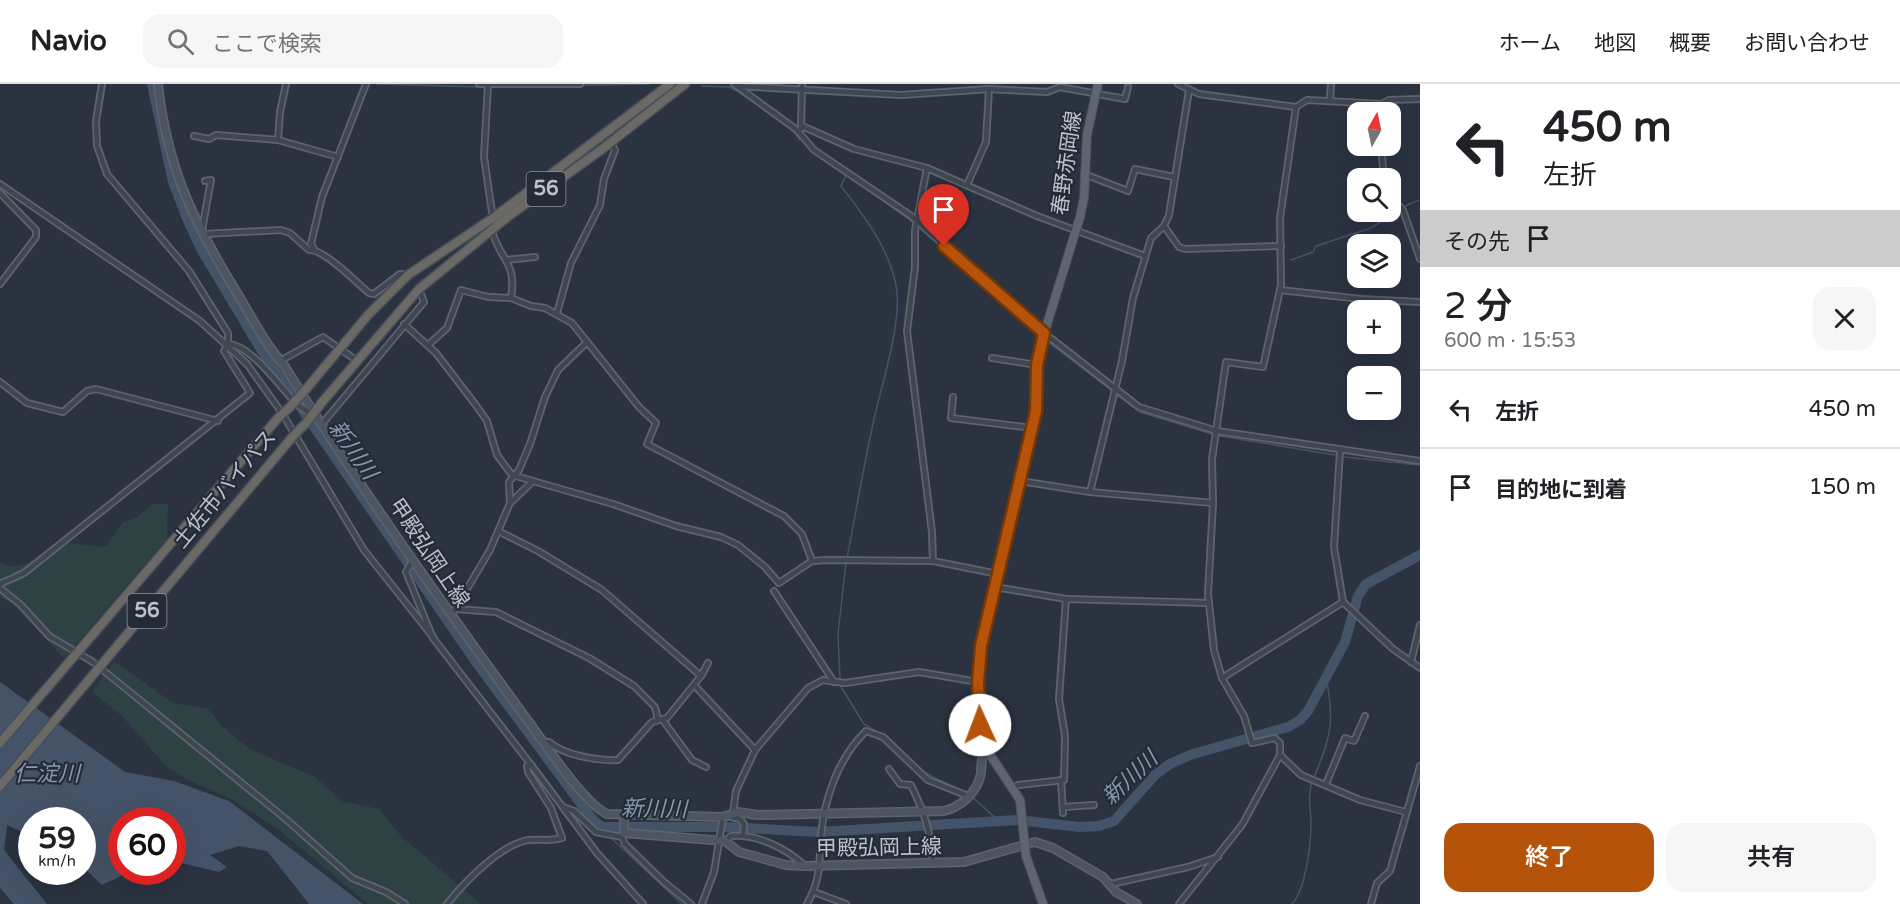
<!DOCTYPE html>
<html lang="ja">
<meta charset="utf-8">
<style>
:root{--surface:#fff;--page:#f6f6f6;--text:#202124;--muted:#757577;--line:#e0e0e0;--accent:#b45309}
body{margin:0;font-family:"Varela Round","Noto Sans JP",sans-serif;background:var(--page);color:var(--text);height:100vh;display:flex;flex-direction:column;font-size:22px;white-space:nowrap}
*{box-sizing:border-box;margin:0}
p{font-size:20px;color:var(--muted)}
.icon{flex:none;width:33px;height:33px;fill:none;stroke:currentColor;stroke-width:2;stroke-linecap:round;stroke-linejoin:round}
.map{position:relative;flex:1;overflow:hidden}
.panel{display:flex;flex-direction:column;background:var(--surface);width:480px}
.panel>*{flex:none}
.banner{background:#fff;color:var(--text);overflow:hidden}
.needle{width:39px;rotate:9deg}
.controls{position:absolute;left:1347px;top:18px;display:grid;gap:12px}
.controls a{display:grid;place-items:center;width:54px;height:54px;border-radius:12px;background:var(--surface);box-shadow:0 6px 24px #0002;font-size:30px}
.speed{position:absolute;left:18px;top:723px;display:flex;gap:12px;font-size:30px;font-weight:700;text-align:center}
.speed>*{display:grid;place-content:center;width:78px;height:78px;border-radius:50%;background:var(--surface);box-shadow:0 6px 24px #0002;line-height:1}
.speed small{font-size:15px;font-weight:400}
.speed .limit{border:9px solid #d22;background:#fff;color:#111}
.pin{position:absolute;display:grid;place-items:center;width:51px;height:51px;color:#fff;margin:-62px -26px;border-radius:50% 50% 50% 0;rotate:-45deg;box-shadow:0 0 6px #0007}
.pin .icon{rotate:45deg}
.me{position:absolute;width:66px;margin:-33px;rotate:358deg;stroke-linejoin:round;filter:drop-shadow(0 0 4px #0008)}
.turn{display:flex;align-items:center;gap:21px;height:126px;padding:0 24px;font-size:27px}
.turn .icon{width:78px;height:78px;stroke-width:2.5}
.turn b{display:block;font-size:42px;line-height:51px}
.then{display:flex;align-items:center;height:57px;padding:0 24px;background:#0003;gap:12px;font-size:22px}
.round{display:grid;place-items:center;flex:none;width:63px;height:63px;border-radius:18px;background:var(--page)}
.headline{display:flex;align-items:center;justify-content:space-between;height:102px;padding:0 24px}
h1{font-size:36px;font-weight:600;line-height:45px}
.cta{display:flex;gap:12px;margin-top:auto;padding:12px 24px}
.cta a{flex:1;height:69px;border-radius:18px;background:var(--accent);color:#fff;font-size:24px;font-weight:600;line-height:69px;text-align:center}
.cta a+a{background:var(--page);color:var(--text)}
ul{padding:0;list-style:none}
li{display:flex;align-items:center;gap:18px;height:78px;padding:0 24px;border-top:2px solid var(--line)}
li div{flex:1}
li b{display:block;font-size:22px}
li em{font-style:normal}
header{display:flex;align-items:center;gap:36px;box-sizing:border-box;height:84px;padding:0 30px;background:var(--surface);border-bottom:2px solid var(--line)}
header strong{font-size:28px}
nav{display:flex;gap:33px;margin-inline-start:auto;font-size:21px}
.search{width:420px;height:54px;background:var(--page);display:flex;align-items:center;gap:15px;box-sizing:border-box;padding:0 21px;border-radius:18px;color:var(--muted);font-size:22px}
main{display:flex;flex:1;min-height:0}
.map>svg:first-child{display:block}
.green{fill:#2e4143}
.water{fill:#455369}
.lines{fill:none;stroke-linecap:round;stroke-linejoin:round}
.stream{stroke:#455369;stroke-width:1.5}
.river{stroke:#455369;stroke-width:10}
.minor-casing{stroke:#5d646e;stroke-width:8}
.secondary-casing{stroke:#5d646e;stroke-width:10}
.primary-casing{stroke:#494f5a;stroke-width:10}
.trunk-casing{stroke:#474e58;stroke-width:11}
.minor{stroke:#3f4651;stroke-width:4.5}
.secondary{stroke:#4d5563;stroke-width:7}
.primary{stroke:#5d6570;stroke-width:8}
.trunk{stroke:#6a6966;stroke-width:8}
.trunk-bridge-casing{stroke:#474e58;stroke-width:11;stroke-linecap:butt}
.trunk-bridge{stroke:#6a6966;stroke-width:8}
.route-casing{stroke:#753606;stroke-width:15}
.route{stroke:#b45309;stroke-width:10}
.labels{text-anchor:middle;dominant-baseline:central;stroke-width:4.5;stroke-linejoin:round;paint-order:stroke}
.shield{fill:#232b36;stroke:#8e949e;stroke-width:1.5}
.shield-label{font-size:20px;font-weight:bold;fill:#bcc1cb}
.street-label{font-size:21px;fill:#bcc1cb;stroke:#232b36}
.water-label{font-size:22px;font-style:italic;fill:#8797ae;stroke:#232b36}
</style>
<header>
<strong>Navio</strong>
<div class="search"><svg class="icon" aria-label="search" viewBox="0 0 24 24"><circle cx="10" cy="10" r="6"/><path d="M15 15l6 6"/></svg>ここで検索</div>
<nav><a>ホーム</a><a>地図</a><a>概要</a><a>お問い合わせ</a></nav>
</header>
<main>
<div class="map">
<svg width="1420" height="820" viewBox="0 0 1420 820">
<rect width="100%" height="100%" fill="#2b3341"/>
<g class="green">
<path d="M153 420H168L167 455 64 574 13 520 0 513V478C23 492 43 466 65 460 77 457 89 464 106 462L123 438 136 434Z"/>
<path d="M114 577 173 619 208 625 223 643 250 665 315 693 342 717 379 725 402 753 481 820H368L279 746 233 716 188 696 167 683 121 631 92 608Z"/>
</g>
<path class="water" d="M0 598 125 688 174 697 229 717 363 820H309L267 767 239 762 210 771 227 783 219 788 173 777 172 736H122L123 788 121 792 102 801 83 783 82 736H32L31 752 7 741 4 766 47 820H14L0 804Z"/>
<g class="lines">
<g class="stream">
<path d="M377 0 483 3"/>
<path d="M702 2 729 3 737 7 792 45 800 56"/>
<path d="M493 3 650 0"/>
<path d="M837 84 914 139"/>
<path d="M846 91 841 102C864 132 888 162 896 201 903 235 882 300 874 335 864 381 856 427 847 474"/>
<path d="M922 146 1040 251"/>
<path d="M1291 176 1313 168 1316 162 1371 144 1409 120 1420 116"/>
<path d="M1047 257 1112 307"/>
<path d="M1117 311 1140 328 1212 350"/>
<path d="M1220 352 1335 371"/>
<path d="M1345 373 1419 381"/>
<path d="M840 596 838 550 846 478"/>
<path d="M840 601 864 640 877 648"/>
<path d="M919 684C934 696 951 700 967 709"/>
<path d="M1314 694C1331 651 1335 639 1326 593"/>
<path d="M971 712 998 736"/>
<path d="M610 753 682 820"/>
<path d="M1292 820C1306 805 1311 759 1311 739 1311 723 1307 714 1312 698"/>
</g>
<path class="river" d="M152 0 173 98 188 137 201 165 262 267 476 578 593 736 602 743H727L818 748 1017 736 1080 743 1099 742 1114 737 1156 690 1170 680 1190 671 1288 643 1300 636 1308 627 1345 558 1358 512 1366 500 1420 471"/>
<defs>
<g id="minor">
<path d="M102 0 96 37 97 62 107 90 189 187 228 249V260"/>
<path d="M479 0H580"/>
<path d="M488 0 484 73 493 135"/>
<path d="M734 0 797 46 814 66 910 131 1044 249 1139 323 1217 347 1420 377"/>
<path d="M1178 0 1199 10 1296 23"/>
<path d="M737 2 901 11 989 5"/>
<path d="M1330 16 1331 0"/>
<path d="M802 42 854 65 927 84"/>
<path d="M801 45 802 0"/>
<path d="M194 52 209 55 216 51 278 56 338 73"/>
<path d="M278 56 280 28 286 0"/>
<path d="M1381 62 1384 94"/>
<path d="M1084 90 1128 107 1135 85 1174 93"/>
<path d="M0 100 200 237 247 280 282 329 364 466 433 553"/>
<path d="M967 101 986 58 989 5 1047 8 1060 3 1125 15 1128 3"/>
<path d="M0 109 36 146V153L0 200"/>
<path d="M1390 111 1403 126 1420 175"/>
<path d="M1164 142 1169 131 1189 6"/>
<path d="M202 146 211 96 205 97"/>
<path d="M204 150 281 146 290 149 309 166C323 164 357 199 369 209L374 210 400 190 408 191"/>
<path d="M314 165 311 160 322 113 366 0"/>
<path d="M506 176 535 173"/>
<path d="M1280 206 1361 215 1420 218"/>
<path d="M511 214 531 222 545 224 572 239 639 323 656 339 647 360 784 432 802 450 812 477"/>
<path d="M557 229 571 179 600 121 604 95 615 66 611 58"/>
<path d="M404 240 436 269 475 320 487 337 497 371 512 391 613 420 676 442 721 453 738 461 765 483 779 499 812 477 826 476 933 477 998 490"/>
<path d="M428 261 447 244 461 206 488 213 511 214C517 178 501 178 492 147"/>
<path d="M992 274 1037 281"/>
<path d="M280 277 323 253 356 276"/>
<path d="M0 298 27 319 63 328 87 307 96 305 218 337"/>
<path d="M953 313 951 334 1032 344"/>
<path d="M322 340 424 218 419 205"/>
<path d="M1340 367 1334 463 1343 518 1393 565 1420 584"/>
<path d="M1020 397 1090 408 1122 277 1133 214 1151 154 1164 142 1179 163 1185 165 1281 162"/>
<path d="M1090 408 1213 419 1212 375 1226 278 1263 283 1281 201 1280 134 1296 23 1307 16 1382 20 1389 16 1420 15"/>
<path d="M510 419 509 398 519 386 530 360 545 313 558 286 586 259"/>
<path d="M498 447 538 467 602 506 701 592 667 634 652 638 618 676C598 677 563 671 549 658H544"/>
<path d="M413 476 406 488 433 554 532 682"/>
<path d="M933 477 932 448 907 247 915 183V146L927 84 1037 132 1145 172"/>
<path d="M0 500 24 489 250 309 224 267 228 260C251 261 279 302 295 318 300 323 307 327 313 332"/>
<path d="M995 503 1066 515 1059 615 1065 652 1064 696 1018 701 1013 704"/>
<path d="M0 504 21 521 49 552 93 578 287 736 352 794 386 808 405 820"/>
<path d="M774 507 834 598"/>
<path d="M1066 515 1209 519"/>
<path d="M455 525 496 528 589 574 634 602 655 623 658 636"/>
<path d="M454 527 490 466 510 419 533 397"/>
<path d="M1411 578 1420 541"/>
<path d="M701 592 708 579"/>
<path d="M1222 594 1343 518"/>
<path d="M695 602 755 666 736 707 733 729"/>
<path d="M662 635 692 676 706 683"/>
<path d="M755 666 808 604 823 596 845 599 919 588 978 598"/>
<path d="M1280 671 1301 691 1360 716 1406 728"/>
<path d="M889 685 900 700 911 701C925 730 931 748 933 780"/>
<path d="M1061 696 1063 729"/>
<path d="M1326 700 1345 654 1354 657 1365 632"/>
<path d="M563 723 574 727 596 748 622 753"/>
<path d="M1063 723 1094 721"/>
<path d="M728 732 740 735 744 740 743 751"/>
<path d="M624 749 622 753 625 760 664 798 691 820"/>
<path d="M725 757 731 752C757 750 786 764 805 782"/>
<path d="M1111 800 1188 783 1218 773"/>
<path d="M814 808 846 820"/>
<path d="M447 820C464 799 497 764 524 757 536 754 549 758 562 754L551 724 528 688 527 682H532L597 769 643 820"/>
<path d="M702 820 714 788 723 733"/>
<path d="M807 820C821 795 819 780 821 752 824 714 839 673 866 647L883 653 928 696 968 712"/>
<path d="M1179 820 1242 741 1280 671V659L1275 654 1252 659 1244 632 1222 594 1214 566 1208 510 1213 419"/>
<path d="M1371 820 1377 799 1390 787 1420 682"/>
</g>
<g id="secondary">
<path d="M158 0C167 85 195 141 239 212 253 236 266 261 284 281 358 401 440 516 523 630 542 655 582 718 607 730L723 733 738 728 757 731 944 727C961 723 978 708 981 689 982 680 980 674 987 666"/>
<path d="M624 731V749L725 757 739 768 786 781 805 782 964 778 1035 758 1053 764 1103 793 1116 808 1137 820"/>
</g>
<path id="primary" d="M1043 820 1026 772 1020 716 987 666 981 651 979 578 1036 327 1040 263 1080 133 1084 114 1087 51 1098 0"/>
<g id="trunk">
<path d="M307 304 368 231 408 191 493 134 670 0"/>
<path d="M323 317 419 205 510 131 601 66 685 0"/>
<path d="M278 334 290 323"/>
<path d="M294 351 306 339"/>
</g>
</defs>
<use href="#minor" class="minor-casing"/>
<use href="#secondary" class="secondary-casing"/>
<use href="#primary" class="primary-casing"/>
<use href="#trunk" class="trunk-casing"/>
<use href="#minor" class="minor"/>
<use href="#secondary" class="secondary"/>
<use href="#primary" class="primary"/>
<use href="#trunk" class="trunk"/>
<defs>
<g id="trunk-bridge">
<path d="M290 323 307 304"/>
<path d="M306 339 323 317"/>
<path d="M0 659 278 334"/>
<path d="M0 702 294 351"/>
</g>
</defs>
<use href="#trunk-bridge" class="trunk-bridge-casing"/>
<use href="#trunk-bridge" class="trunk-bridge"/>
</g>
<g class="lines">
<defs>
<path id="route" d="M944 162 1044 249 1037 281 1036 327 981 562 978 598 980 641"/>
</defs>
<use href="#route" class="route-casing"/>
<use href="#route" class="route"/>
</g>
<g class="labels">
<g class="shield">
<rect x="526.5" y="88" width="39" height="34" rx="4.5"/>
<rect x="127.5" y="510" width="39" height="34" rx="4.5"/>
</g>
<g class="shield-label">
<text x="546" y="105">56</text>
<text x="147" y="527">56</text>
</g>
<g class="street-label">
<text transform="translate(1067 79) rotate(-82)">春野赤岡線</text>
<text transform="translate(225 405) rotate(-50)">土佐市バイパス</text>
<text transform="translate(429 469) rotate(56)">甲殿弘岡上線</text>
<text transform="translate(879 764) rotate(-1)">甲殿弘岡上線</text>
</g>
<g class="water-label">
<text transform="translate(353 366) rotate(55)">新川川</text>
<text x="47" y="690">仁淀川</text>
<text transform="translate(1130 694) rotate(-43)">新川川</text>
<text transform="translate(654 725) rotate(1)">新川川</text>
</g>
</g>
</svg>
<div class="controls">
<a><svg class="needle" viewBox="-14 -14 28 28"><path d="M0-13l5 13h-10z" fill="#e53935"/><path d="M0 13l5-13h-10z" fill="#757577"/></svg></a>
<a><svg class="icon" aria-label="search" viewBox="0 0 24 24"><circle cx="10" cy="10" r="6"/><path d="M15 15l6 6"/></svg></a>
<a><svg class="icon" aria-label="layers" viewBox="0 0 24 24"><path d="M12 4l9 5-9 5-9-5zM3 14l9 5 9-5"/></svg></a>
<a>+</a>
<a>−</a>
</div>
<div class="speed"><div>59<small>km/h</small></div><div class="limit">60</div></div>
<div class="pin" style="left:944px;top:162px;background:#d93025"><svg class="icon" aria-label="arrive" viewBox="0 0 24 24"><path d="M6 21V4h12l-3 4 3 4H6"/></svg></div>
<svg class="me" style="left:980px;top:641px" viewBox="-20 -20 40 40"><circle r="19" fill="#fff"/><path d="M0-13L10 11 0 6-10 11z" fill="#b45309"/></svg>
</div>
<section class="panel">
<div class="banner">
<div class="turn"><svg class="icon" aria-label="left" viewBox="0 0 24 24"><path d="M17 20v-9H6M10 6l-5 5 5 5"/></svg><div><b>450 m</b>左折</div></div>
<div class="then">その先<svg class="icon" aria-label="arrive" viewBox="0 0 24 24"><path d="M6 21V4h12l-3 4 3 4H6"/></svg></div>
</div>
<div class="headline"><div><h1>2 分</h1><p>600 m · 15:53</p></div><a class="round"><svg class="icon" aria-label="close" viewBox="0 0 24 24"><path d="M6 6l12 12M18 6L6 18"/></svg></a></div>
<ul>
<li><svg class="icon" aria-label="left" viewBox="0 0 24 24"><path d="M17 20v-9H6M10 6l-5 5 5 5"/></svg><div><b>左折</b></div><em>450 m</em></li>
<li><svg class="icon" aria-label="arrive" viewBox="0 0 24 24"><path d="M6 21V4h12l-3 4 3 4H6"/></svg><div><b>目的地に到着</b></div><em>150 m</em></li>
</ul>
<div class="cta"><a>終了</a><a>共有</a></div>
</section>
</main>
